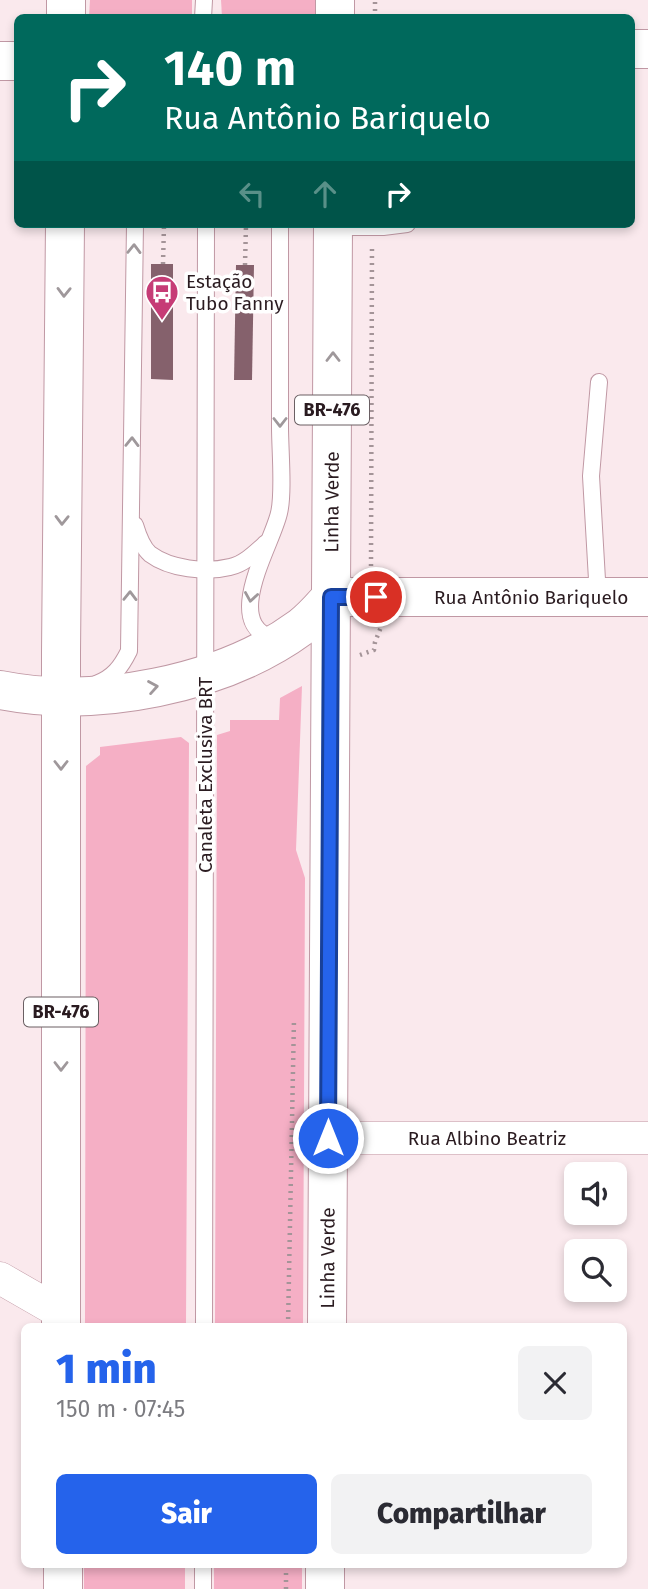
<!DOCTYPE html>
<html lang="pt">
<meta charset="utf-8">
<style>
:root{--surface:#fff;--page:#f2f2f3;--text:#2b2b33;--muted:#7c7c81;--accent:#2563eb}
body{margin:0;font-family:"Fira Sans",sans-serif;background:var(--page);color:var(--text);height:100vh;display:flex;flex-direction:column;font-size:26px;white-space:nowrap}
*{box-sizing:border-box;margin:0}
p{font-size:23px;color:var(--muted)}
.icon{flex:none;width:38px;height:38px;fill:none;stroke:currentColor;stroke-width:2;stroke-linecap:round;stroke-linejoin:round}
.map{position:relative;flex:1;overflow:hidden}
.details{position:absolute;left:21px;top:1323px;width:606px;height:245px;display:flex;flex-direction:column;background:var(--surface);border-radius:10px;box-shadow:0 4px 10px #0003}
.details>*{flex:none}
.banner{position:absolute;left:14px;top:14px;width:621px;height:214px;border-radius:10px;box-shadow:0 4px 10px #0003;background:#00695c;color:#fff;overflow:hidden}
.buttons{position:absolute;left:564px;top:1162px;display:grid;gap:14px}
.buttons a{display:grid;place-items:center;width:63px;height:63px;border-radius:10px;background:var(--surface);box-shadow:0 4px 10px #0003;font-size:35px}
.pin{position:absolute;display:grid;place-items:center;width:60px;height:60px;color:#fff;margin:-30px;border:4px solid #fff;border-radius:50%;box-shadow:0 2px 7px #0007}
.me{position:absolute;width:77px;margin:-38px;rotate:0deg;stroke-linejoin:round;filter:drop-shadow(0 0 5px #0008)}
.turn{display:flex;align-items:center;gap:24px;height:147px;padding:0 35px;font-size:32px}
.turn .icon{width:91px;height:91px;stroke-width:2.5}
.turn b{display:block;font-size:49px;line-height:60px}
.lanes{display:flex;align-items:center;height:66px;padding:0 35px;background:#0003;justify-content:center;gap:35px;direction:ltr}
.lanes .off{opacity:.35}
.round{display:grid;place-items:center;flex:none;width:74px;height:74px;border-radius:10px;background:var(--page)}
.headline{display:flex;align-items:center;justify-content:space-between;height:119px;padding:0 35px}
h1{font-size:42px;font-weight:800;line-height:52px;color:var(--accent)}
.cta{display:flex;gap:14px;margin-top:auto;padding:14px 35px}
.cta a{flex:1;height:80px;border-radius:10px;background:var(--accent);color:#fff;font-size:28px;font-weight:800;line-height:80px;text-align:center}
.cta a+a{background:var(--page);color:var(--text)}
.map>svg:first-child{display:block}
.green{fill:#f5afc5}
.building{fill:#85616c}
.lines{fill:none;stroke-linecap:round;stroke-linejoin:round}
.lane-casing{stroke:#c098a4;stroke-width:18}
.street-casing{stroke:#c098a4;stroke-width:33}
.secondary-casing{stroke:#c098a4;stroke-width:40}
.highway-casing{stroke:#c098a4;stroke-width:40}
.path{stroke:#a49498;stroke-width:4.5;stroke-dasharray:2 5;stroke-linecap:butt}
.lane{stroke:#fff;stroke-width:16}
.street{stroke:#fff;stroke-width:32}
.secondary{stroke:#fff;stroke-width:38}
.highway{stroke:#fff;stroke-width:38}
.oneway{stroke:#9f989b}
.route-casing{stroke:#184099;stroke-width:18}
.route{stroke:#2563eb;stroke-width:12}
.labels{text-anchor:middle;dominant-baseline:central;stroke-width:7;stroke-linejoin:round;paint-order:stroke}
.shield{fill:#fff;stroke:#6a5f63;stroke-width:2}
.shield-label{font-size:18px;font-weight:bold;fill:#2a1b20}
.poi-label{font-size:19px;fill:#2a1b20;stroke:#fff;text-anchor:start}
.street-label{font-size:19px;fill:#2a1b20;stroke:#fff}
</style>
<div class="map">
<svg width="648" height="1589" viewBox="0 0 648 1589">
<rect width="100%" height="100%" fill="#fae9ed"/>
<g class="green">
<path d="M90 0H192V17H89Z"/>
<path d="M221 0H321V14L222 17Z"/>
<path d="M302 686 296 850 305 878 303 1326H215L217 735 230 731V720H279L280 698Z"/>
<path d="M181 737 189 743 186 1326H85L86 766 100 755V747Z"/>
<rect x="84" y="1565" width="101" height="24"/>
<rect x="214" y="1565" width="88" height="24"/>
</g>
<g class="building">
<path d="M151 264H173V380L151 379Z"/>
<path d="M236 265H254L252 380H234Z"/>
</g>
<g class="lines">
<defs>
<g id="lane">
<path d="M203 18 204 0"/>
<path d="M333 227H383L407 224"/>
<path d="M135 525C138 535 142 547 150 554 170 569 206 573 230 567 244 564 255 553 266 543"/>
<path d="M598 597 591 476 599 382"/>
<path d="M275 639C220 625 272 545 279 513 284 493 280 450 280 427 280 359 280 292 280 224"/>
<path d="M96 684C113 678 121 667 129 651L135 224"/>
<path d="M204 1326 206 224"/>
<path d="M203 1589V1564"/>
</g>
<g id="street">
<path id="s1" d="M328 1138H648"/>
<path d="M0 1278 61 1313"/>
</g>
<g id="secondary">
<path d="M632 49H648"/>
<path d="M0 61H18"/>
<path id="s2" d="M0 690C95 709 222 685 301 627 312 619 322 607 331 597H648"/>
</g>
<g id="highway">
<path d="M66 0V18"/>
<path d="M335 18V0"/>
<path d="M61 1326V653L65 224"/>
<path id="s3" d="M327 1326 333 224"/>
<path d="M63 1564V1589"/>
<path d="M325 1589V1564"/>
</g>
</defs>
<use href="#lane" class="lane-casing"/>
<use href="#street" class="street-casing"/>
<use href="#secondary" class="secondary-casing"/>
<use href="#highway" class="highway-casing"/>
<g class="path">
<path d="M375 18V0"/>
<path d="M155 225H189"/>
<path d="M225 225 262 224"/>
<path d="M163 264 164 225"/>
<path d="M245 265 246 225"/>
<path d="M371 566 372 246"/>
<path d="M360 655 374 650 375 642 381 627"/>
<path d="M288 1326 294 1019"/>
<path d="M286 1589V1564"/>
</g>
<use href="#lane" class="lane"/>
<use href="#street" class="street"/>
<use href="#secondary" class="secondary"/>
<use href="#highway" class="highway"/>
</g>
<defs><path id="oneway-chevron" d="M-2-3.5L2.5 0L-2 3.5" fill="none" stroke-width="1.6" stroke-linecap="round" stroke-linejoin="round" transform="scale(1.75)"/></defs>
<g class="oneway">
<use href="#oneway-chevron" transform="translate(134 249) rotate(-89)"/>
<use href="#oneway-chevron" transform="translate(64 292) rotate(91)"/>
<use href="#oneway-chevron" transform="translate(333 357) rotate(-90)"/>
<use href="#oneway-chevron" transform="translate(280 422) rotate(90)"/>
<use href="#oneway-chevron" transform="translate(132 442) rotate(-89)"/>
<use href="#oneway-chevron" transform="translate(62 520) rotate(91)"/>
<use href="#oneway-chevron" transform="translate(130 596) rotate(-89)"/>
<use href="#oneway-chevron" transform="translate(251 597) rotate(99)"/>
<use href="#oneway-chevron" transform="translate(153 687) rotate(-10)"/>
<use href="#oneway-chevron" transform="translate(61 765) rotate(90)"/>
<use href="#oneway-chevron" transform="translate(61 1066) rotate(90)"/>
</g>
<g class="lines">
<defs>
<path id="route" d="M328 1138 331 597H376"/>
</defs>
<use href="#route" class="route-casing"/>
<use href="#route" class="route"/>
</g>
<defs>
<symbol id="bus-pin" viewBox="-11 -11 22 30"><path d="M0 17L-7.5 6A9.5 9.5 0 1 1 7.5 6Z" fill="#c63c76" stroke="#fff"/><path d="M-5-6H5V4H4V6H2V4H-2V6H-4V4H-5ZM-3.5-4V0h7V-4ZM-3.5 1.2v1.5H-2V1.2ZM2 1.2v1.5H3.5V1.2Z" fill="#fff"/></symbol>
</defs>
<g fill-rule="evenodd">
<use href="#bus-pin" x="143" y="273" width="38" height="52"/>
</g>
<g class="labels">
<g class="shield">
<rect x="295" y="395.5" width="74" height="29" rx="5"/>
<rect x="24" y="997.5" width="74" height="29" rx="5"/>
</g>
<g class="shield-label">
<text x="332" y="410">BR-476</text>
<text x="61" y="1012">BR-476</text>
</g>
<g class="poi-label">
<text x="186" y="281">Estação<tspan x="186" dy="22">Tubo Fanny</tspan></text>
</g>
<g class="street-label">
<text stroke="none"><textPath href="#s3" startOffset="824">Linha Verde</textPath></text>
<text stroke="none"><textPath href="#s2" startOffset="558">Rua Antônio Bariquelo</textPath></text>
<text transform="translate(205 775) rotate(-90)">Canaleta Exclusiva BRT</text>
<text stroke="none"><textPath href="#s1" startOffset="159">Rua Albino Beatriz</textPath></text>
<text stroke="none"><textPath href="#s3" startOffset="68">Linha Verde</textPath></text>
</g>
</g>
</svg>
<div class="buttons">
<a><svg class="icon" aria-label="sound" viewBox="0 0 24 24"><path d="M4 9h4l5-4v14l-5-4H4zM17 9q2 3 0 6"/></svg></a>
<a><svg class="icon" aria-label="search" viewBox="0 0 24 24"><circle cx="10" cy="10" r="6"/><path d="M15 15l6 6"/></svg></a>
</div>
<div class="pin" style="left:376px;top:597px;background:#d93025"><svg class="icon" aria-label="arrive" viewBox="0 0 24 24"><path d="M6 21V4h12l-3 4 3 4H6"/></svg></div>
<svg class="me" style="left:328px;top:1138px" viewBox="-20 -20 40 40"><circle r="17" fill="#2563eb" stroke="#fff" stroke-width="3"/><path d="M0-11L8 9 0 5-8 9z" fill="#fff"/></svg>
<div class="banner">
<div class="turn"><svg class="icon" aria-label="right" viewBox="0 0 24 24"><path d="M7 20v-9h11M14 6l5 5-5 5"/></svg><div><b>140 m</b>Rua Antônio Bariquelo</div></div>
<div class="lanes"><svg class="icon off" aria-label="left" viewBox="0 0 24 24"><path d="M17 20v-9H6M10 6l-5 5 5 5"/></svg><svg class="icon off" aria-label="ahead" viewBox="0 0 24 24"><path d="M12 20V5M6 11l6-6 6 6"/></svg><svg class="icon" aria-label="right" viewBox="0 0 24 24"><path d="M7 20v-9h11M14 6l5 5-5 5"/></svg></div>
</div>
<section class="details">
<div class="headline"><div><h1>1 min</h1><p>150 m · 07:45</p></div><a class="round"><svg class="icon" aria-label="close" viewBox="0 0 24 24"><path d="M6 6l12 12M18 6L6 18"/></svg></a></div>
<div class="cta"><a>Sair</a><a>Compartilhar</a></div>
</section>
</div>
